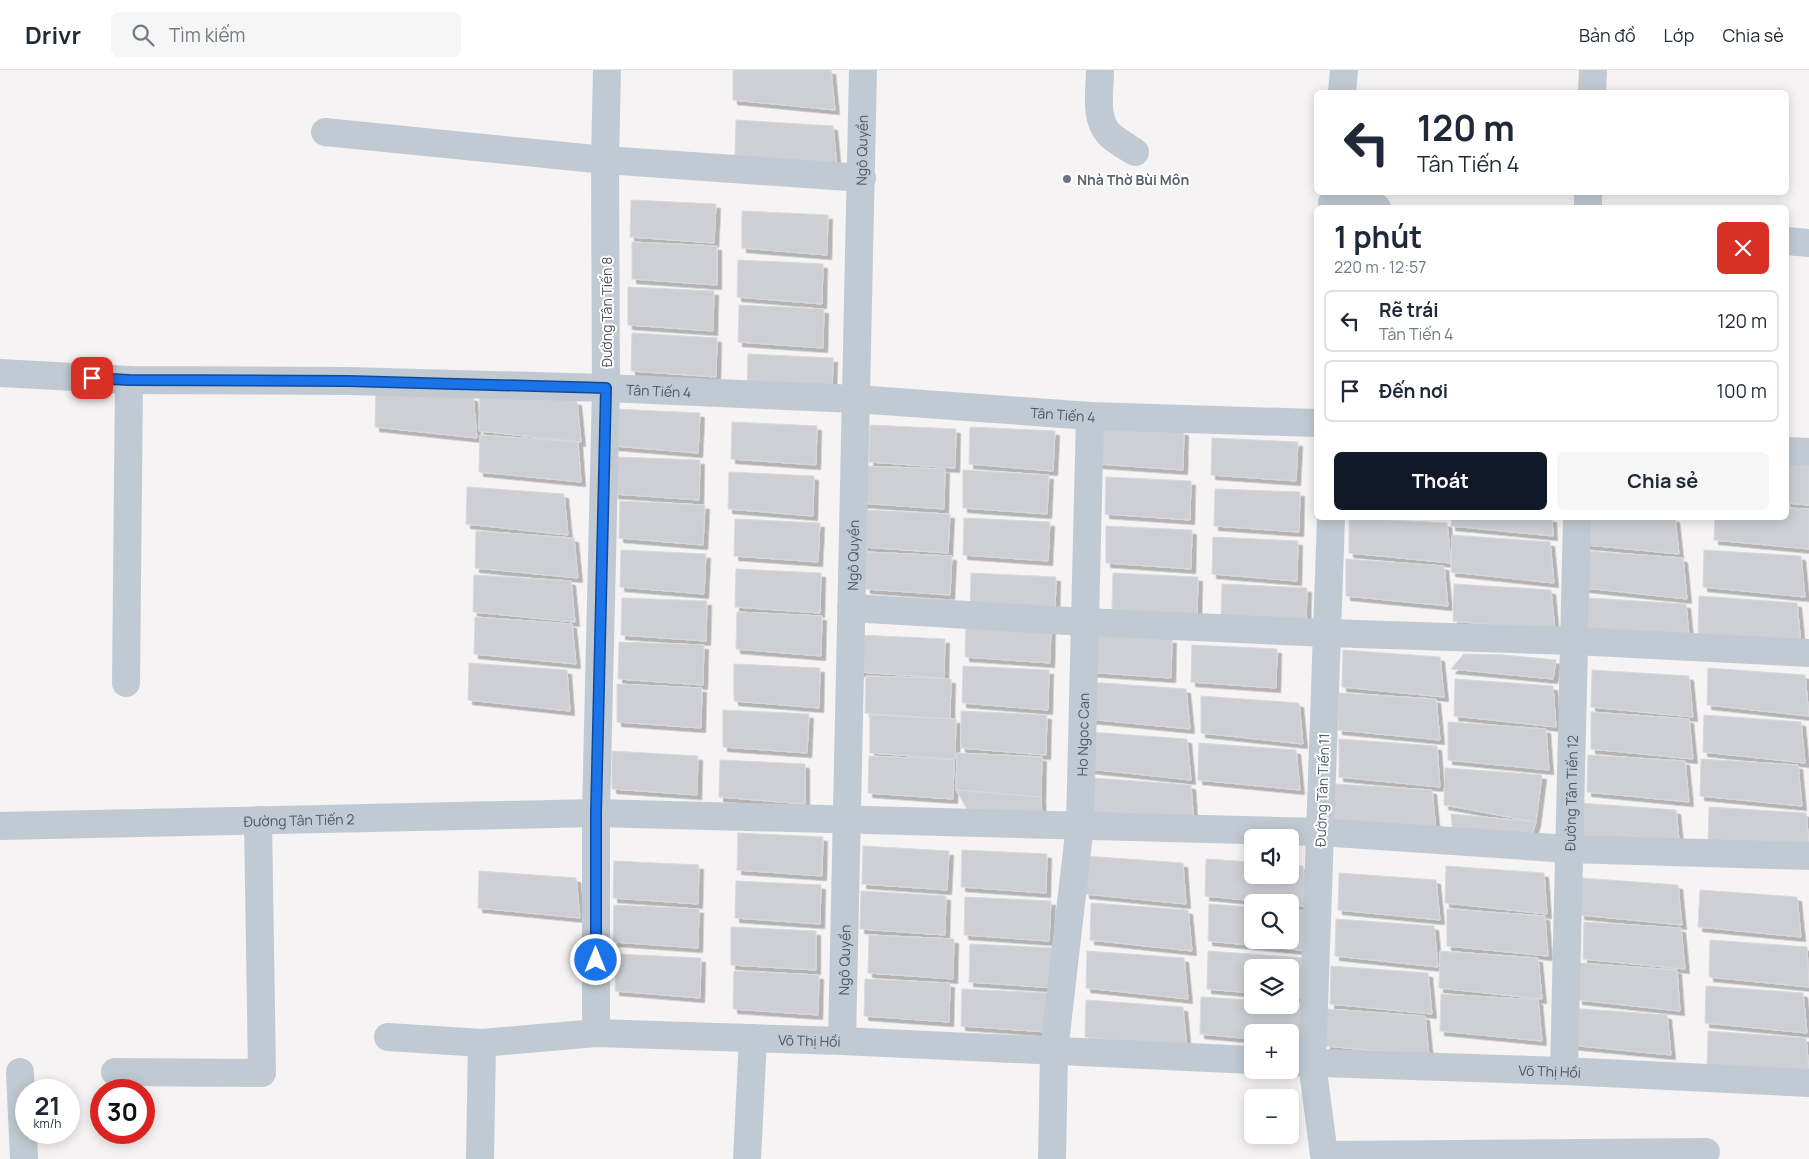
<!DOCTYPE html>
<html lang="vi">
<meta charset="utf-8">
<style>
:root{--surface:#fff;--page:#f6f6f7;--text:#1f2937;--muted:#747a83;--line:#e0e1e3;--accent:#111827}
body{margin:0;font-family:Manrope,sans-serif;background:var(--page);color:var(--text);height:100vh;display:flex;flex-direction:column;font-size:19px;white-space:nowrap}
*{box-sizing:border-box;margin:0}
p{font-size:16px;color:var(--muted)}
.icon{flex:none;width:28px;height:28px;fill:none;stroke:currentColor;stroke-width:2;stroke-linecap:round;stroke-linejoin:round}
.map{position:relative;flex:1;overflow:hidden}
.details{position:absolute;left:1314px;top:135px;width:475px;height:315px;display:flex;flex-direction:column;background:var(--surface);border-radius:8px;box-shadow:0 2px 12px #0003}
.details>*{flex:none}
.top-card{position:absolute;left:1314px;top:20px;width:475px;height:105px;border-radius:8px;box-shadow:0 2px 12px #0003;background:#fff;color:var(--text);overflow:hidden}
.tools{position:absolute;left:1244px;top:759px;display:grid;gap:10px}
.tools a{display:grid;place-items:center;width:55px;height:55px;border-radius:8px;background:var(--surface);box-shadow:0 2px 12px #0003;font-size:25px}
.speed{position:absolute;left:15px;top:1009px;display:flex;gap:10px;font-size:25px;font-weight:700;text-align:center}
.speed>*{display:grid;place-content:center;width:65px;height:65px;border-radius:50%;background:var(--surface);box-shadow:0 2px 12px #0003;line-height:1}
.speed small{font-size:12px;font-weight:400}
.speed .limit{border:8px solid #d22;background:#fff;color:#111}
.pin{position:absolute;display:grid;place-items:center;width:42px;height:42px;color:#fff;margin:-21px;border-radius:10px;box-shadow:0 2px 8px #0006}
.me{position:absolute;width:55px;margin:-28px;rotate:0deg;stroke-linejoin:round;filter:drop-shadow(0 0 4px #0008)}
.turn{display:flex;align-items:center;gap:18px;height:105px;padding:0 20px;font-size:22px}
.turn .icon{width:65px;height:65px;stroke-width:2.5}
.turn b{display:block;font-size:35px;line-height:42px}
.round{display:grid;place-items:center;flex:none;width:52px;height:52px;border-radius:8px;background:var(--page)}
.headline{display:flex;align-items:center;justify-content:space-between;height:85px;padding:0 20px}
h1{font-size:30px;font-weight:700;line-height:38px}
.button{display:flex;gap:10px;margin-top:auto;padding:10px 20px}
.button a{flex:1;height:58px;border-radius:8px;background:var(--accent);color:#fff;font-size:20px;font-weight:700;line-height:58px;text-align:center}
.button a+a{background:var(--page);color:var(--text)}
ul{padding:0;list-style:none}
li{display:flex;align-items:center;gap:15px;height:62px;margin:0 10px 8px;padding:0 10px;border:2px solid var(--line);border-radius:8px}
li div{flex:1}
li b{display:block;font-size:19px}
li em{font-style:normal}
header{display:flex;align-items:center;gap:30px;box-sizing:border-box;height:70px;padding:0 25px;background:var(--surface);border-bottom:1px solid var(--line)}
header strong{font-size:24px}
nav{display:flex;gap:28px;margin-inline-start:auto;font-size:18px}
.search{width:350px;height:45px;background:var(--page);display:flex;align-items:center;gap:12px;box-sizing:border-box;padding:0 18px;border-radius:8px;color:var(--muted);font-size:19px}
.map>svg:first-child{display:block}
.building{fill:#cdcfd5;stroke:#d7d9de;filter:url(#shadow)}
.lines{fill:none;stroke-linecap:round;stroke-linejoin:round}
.minor{stroke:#c1cad2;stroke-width:28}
.route-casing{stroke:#114b97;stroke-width:12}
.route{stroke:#1a73e8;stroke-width:9}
.worship-dot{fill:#6b7280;stroke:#fff;stroke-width:2}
.labels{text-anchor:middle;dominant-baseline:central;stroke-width:4;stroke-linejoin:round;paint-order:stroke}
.street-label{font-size:14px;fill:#4a5661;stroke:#fff}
.worship-label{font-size:14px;font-weight:bold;fill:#5b616d;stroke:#fff;text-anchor:start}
</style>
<header>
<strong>Drivr</strong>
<div class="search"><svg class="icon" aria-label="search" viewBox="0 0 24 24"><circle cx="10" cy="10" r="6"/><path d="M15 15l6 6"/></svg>Tìm kiếm</div>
<nav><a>Bản đồ</a><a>Lớp</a><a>Chia sẻ</a></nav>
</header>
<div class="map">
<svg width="1809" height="1089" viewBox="0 0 1809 1089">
<defs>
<filter id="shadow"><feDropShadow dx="4.5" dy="4.5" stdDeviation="0" flood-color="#0004"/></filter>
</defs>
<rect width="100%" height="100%" fill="#f5f3f3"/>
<g class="building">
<path d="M733 0H831L835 40 733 30Z"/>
<path d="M736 50 833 56 837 97 735 87Z"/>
<path d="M631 130 716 134 714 173 630 167Z"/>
<path d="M742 141 828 145 827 185 742 178Z"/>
<path d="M632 172 717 176V215L632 209Z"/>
<path d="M738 190 823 194 822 234 737 227Z"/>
<path d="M628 217 714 221 713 261 628 255Z"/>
<path d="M739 235 824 239 823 278 738 272Z"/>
<path d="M632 263 717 268 716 307 631 301Z"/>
<path d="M748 284 833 288 832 327 747 321Z"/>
<path d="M376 320 473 327 477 368 375 357Z"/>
<path d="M480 324 577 331 581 372 479 361Z"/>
<path d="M614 339 700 343 698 383 614 376Z"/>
<path d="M732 352 817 356 816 395 731 389Z"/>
<path d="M870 355 956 359 955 398 869 392Z"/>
<path d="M970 357 1055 361 1053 401 969 394Z"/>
<path d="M1099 357 1184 361 1183 400 1098 394Z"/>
<path d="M480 365 578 372 581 412 479 402Z"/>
<path d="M1212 368 1298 372 1296 411 1211 405Z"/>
<path d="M615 387 700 390 699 430 614 424Z"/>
<path d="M1786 394 1809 396V435L1786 433Z"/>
<path d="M860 396 945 399 944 439 859 433Z"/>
<path d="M963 400 1049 405 1047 444 963 438Z"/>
<path d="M729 402 814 406 813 446 728 439Z"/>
<path d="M1106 407 1191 411 1190 450 1105 444Z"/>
<path d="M467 417 564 424 568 465 466 454Z"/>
<path d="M1215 419 1300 422 1299 462 1214 456Z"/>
<path d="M620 431 705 435 703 475 619 468Z"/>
<path d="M1786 438 1809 439V479L1714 470 1715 448H1786Z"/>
<path d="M864 440 950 444 948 483 863 477Z"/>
<path d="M964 448 1050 452 1048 491 963 485Z"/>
<path d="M1349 448 1447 453 1451 493 1349 483Z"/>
<path d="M1452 448H1552L1553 466 1451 456Z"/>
<path d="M1577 448H1675L1679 484 1577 474Z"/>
<path d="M735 449 820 453 818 492 734 486Z"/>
<path d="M1106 456 1192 460 1191 499 1106 493Z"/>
<path d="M476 461 574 468 578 508 475 498Z"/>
<path d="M1452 465 1550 472 1554 513 1451 502Z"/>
<path d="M1213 467 1298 471 1297 511 1212 504Z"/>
<path d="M621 480 706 484 704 524 620 517Z"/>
<path d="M1704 480 1801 486 1805 527 1703 517Z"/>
<path d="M1586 481 1683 488 1687 529 1585 518Z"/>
<path d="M866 482 952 486 950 525 866 519Z"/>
<path d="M1346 489 1444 496 1448 536 1346 526Z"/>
<path d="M736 499 821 503 820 543 735 537Z"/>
<path d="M971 503 1056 507 1055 546 970 540Z"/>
<path d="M1113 503 1198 507 1197 547 1112 540Z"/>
<path d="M474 505 571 511 575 552 473 542Z"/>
<path d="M1222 514 1307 518 1306 557 1221 551Z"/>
<path d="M1454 514 1551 520 1555 561 1453 551Z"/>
<path d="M1699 526 1797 533 1801 574 1698 563Z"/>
<path d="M622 528 707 531 706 571 621 565Z"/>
<path d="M1589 528 1686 534 1690 575 1588 565Z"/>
<path d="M737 542 822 546 821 586 736 579Z"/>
<path d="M475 547 572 554 576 594 474 584Z"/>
<path d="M966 550 1051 554 1050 593 965 587Z"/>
<path d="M860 565 945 569 944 608 859 602Z"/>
<path d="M1087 565 1172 569 1171 608 1086 602Z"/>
<path d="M619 572 704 575 703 615 618 609Z"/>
<path d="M1192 575 1277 579 1276 618 1191 612Z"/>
<path d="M1343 580 1440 587 1444 627 1342 617Z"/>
<path d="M1464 584 1504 585 1556 590 1553 609 1451 599Z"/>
<path d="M469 593 567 600 570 641 468 630Z"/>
<path d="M734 594 820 598 819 638 734 631Z"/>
<path d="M963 596 1049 600 1048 640 962 633Z"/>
<path d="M1708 598 1805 605 1809 646 1707 635Z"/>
<path d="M1592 600 1689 606 1693 647 1591 637Z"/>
<path d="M866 606 951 609 950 649 865 643Z"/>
<path d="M1455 609 1553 616 1556 657 1454 646Z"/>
<path d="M1089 612 1186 619 1190 659 1088 649Z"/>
<path d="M617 614 702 618 701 658 617 652Z"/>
<path d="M1339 623 1436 629 1440 670 1338 660Z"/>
<path d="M1201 626 1299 633 1303 674 1201 663Z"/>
<path d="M723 640 809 644 807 683 723 677Z"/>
<path d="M961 641 1047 645 1046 685 961 678Z"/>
<path d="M1591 642 1689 649 1693 689 1591 679Z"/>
<path d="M870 645 956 649 955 689 870 683Z"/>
<path d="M1704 645 1801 652 1805 693 1703 682Z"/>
<path d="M1448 652 1546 659 1549 700 1448 690Z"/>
<path d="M1090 662 1187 669 1191 710 1089 699Z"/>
<path d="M1339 669 1437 676 1440 717 1339 707Z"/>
<path d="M1199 673 1296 680 1300 720 1198 710Z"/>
<path d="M612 681 698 686 697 725 612 719Z"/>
<path d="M957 683 1042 687 1041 727 956 720Z"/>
<path d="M1588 685 1685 691 1689 732 1587 722Z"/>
<path d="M869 686 954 690 953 729 868 723Z"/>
<path d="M1701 689 1798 695 1802 736 1700 726Z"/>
<path d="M720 690 805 694V734L719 727Z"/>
<path d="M1445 698 1542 705 1536 752 1444 735Z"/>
<path d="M1093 708 1191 715 1194 756 1092 745Z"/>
<path d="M1335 714 1432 720 1436 761 1334 751Z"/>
<path d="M956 720 1041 727 1042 751 971 746Z"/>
<path d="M1580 733 1676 740 1680 780 1578 770Z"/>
<path d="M1709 737 1806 743 1809 773 1708 774Z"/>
<path d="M1451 744 1536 752 1530 771 1453 767Z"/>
<path d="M738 763 823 767 822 806 737 800Z"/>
<path d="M863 776 949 781 947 820 862 814Z"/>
<path d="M962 780 1047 784 1046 823 961 817Z"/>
<path d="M1085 786 1183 793 1186 834 1085 824Z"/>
<path d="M1206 789 1252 792V805H1290V795L1303 796 1307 836 1290 835V832H1268L1205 826Z"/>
<path d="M614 791 699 795 698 834 613 828Z"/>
<path d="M1446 796 1544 803 1547 844 1445 833Z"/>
<path d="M479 801 576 808 580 848 478 838Z"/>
<path d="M1339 803 1436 810 1440 850 1338 840Z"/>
<path d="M1581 808 1678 815 1682 855 1580 845Z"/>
<path d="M736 811 821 815 820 854 735 848Z"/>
<path d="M1700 820 1797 827 1801 867 1698 857Z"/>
<path d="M861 821 946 826 945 865 860 859Z"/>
<path d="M965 827 1051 831 1049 871 964 865Z"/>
<path d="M1091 833 1188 840 1192 881 1090 870Z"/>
<path d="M1209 834 1252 837V870H1290V840L1307 841 1310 881 1208 871Z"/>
<path d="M614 835 699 839 698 878 613 872Z"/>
<path d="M1447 839 1545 846 1548 886 1447 876Z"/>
<path d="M1336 849 1434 856 1438 897 1335 886Z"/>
<path d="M1584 852 1681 858 1685 899 1583 889Z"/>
<path d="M731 857 816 861V900L731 895Z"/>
<path d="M869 865 954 869 953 909 868 903Z"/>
<path d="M1710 870 1807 877 1809 917 1709 907Z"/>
<path d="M970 874 1055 878 1054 918 969 912Z"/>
<path d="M1087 881 1184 888 1188 929 1086 918Z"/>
<path d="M1208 881 1305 888 1309 929 1290 927V898H1252V923L1207 919Z"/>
<path d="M1440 881 1538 888 1542 929 1439 918Z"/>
<path d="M616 884 701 888 700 928 615 921Z"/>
<path d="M1579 893 1677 900 1680 941 1578 930Z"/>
<path d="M1331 896 1428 903 1432 944 1330 934Z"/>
<path d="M734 901 819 905 818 945 733 939Z"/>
<path d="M865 909 950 913 949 952 864 946Z"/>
<path d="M1706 916 1803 923 1807 963 1705 953Z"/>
<path d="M962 919 1047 923V962L961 956Z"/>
<path d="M1441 924 1538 930 1542 971 1440 961Z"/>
<path d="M1201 927 1252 930V935L1299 934 1303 974 1290 973V962H1252V969L1200 964Z"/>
<path d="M1086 930 1183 937 1187 978 1085 967Z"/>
<path d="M1570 938 1667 945 1671 985 1569 975Z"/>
<path d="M1327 939 1425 946 1429 986 1326 976Z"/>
<path d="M1708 961 1806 968 1809 1000 1707 999Z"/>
</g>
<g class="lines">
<g class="minor">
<path d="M1100 0C1100 20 1094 48 1109 64 1116 71 1127 77 1135 82"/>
<path d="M1342 22 1344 0"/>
<path d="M1592 22 1593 0"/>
<path d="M325 62 605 90 862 108"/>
<path d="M1332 133 1377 138"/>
<path d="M1588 138V122"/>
<path d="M1786 171 1809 173"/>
<path id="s1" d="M0 303 129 310 349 311 606 318 856 329 1090 346 1316 353"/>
<path d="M1786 381 1809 382"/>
<path d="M1331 448 1312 993 1324 1085 1706 1082"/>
<path d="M851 538 1085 552 1327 563 1574 571 1809 583"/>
<path d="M126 613 129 310"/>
<path id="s2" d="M0 756 596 743 1320 762 1569 779 1809 786"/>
<path d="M596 963V743L606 318 605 90 607 0"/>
<path d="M388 967 482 973"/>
<path id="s3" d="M842 971 863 0"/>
<path id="s4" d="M1290 992 1564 1001 1809 1013"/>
<path id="s5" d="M1564 1001 1577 448"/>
<path d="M20 1002 24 1089"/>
<path d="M115 1002 262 1003 258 750"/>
<path id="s6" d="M480 1089 482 973 596 963 842 971 1252 990"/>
<path d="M747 1089 753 968"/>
<path id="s7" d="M1052 1089 1054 981 1080 755 1090 346"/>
</g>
</g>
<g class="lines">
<defs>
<path id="route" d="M92 308 129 310 348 311 606 318 596 743V890"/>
</defs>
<use href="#route" class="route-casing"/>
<use href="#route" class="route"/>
</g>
<circle class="worship-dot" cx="1067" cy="109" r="5"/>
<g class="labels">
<g class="street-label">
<text stroke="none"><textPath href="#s3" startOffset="891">Ngô Quyền</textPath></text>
<text transform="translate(606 242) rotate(-90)">Đường Tân Tiến 8</text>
<text stroke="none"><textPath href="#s1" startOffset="659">Tân Tiến 4</textPath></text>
<text stroke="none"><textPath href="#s1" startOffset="1064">Tân Tiến 4</textPath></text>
<text stroke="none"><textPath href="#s3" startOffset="486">Ngô Quyền</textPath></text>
<text stroke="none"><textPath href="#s7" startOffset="426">Ho Ngoc Can</textPath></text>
<text transform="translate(1322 720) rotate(-88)">Đường Tân Tiến 11</text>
<text stroke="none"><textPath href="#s5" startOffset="278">Đường Tân Tiến 12</textPath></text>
<text stroke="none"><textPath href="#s2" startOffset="299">Đường Tân Tiến 2</textPath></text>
<text stroke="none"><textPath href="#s3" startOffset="81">Ngô Quyền</textPath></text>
<text stroke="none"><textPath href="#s6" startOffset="444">Võ Thị Hồi</textPath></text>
<text stroke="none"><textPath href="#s4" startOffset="260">Võ Thị Hồi</textPath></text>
</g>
<g class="worship-label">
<text x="1077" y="109">Nhà Thờ Bùi Môn</text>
</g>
</g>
</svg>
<div class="tools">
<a><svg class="icon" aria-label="sound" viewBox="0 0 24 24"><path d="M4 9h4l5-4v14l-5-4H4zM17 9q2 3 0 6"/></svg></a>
<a><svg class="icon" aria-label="search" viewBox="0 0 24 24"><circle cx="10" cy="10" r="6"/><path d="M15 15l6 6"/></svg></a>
<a><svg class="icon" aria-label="layers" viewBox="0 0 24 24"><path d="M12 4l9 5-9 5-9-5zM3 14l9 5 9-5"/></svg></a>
<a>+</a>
<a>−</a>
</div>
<div class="speed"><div>21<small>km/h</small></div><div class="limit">30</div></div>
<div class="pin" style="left:92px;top:308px;background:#d93025"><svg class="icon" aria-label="arrive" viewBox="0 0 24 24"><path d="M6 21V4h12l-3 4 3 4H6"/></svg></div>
<svg class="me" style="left:596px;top:890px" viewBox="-20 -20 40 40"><circle r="17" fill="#1a73e8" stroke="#fff" stroke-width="3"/><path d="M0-11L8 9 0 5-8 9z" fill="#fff"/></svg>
<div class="top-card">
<div class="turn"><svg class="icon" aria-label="left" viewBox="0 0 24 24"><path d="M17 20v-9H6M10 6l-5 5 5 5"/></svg><div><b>120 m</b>Tân Tiến 4</div></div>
</div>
<section class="details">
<div class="headline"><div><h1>1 phút</h1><p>220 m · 12:57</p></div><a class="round" style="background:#d93025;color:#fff"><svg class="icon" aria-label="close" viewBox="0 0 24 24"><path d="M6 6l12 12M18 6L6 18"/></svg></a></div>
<ul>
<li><svg class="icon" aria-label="left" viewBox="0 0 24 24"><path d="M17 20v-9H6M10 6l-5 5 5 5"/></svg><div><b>Rẽ trái</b><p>Tân Tiến 4</p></div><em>120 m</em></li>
<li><svg class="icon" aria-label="arrive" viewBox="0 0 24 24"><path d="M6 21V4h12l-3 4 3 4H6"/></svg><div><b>Đến nơi</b></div><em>100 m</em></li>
</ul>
<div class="button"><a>Thoát</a><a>Chia sẻ</a></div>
</section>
</div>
